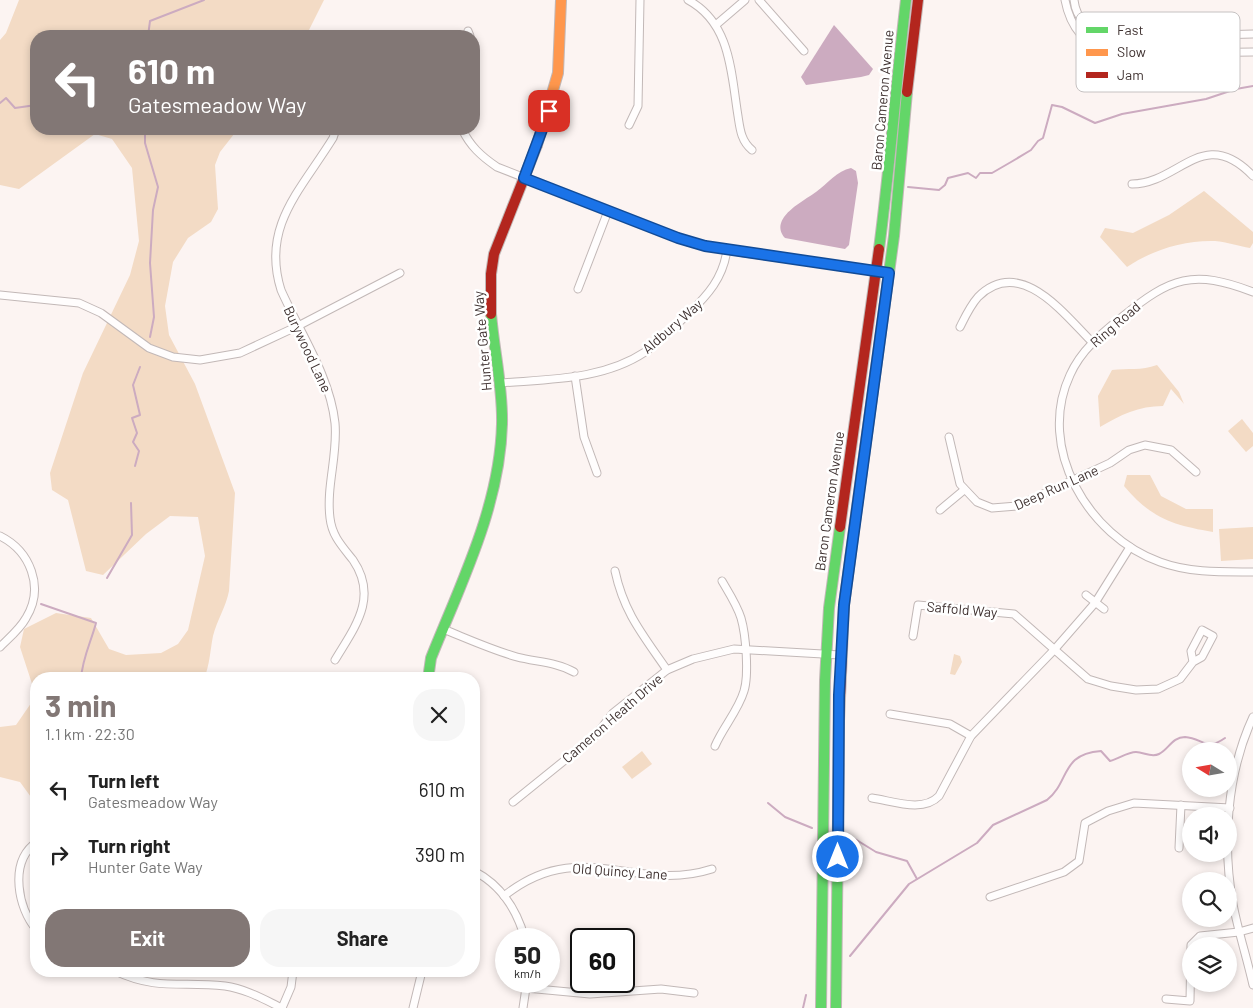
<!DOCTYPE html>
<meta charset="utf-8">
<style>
:root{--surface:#fff;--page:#f6f6f6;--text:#222;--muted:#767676;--accent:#827775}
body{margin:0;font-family:Barlow,sans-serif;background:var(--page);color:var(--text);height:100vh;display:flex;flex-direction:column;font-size:19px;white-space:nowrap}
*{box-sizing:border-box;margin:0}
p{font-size:16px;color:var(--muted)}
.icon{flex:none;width:28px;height:28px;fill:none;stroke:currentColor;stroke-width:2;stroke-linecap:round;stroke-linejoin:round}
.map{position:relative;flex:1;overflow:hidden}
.details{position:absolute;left:30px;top:672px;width:450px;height:305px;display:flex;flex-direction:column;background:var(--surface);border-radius:20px;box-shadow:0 2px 8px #0003}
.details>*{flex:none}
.banner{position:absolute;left:30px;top:30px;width:450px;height:105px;border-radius:20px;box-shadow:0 2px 8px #0003;background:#827775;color:#fff;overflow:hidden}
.needle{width:32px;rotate:281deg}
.fabs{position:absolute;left:1182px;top:742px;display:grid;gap:10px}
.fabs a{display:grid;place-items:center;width:55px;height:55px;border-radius:50%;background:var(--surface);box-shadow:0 2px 8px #0003;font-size:25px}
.speed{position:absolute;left:495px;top:928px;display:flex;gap:10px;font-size:25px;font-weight:700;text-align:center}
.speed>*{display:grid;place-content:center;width:65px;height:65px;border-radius:50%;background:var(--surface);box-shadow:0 2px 8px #0003;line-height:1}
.speed small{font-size:12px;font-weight:400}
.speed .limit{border:2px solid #111;border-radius:8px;background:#fff;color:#111}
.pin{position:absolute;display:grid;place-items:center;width:42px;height:42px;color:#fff;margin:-21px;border-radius:10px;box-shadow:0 2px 8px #0006}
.me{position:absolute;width:55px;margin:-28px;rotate:0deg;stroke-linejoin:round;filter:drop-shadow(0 0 4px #0008)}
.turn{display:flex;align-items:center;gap:18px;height:105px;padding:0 15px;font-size:22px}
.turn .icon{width:65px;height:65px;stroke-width:2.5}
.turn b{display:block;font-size:35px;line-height:42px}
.round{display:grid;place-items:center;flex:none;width:52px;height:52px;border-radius:20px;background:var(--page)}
.overview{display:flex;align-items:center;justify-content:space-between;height:85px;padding:0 15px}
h1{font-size:30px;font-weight:700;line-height:38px;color:var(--accent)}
.primary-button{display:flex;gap:10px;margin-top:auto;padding:10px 15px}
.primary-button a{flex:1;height:58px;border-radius:20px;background:var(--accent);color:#fff;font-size:20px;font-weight:700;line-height:58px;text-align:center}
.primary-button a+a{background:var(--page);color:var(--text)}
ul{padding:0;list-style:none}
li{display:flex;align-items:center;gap:15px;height:65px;padding:0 15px}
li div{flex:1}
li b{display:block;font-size:19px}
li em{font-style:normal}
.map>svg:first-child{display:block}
.green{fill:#f3dbc5}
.water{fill:#ccabc0}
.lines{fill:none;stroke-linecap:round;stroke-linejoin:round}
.stream{stroke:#ccabc0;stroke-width:2}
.street-casing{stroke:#c2b8b7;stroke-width:9}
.fast-casing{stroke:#c2b8b7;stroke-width:12}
.slow-casing{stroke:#c2b8b7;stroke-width:12}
.jam-casing{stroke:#c2b8b7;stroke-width:12}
.street{stroke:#fffdfd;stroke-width:7}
.fast{stroke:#63d668;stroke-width:10}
.slow{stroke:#ff974d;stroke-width:10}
.jam{stroke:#b3261e;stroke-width:10}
.route-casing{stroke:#114b97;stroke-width:12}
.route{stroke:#1a73e8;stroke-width:9}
.labels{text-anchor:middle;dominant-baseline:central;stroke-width:5;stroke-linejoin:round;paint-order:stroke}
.street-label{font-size:14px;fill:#403332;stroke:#fff}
.key{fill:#fff;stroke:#c6c2c2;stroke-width:1}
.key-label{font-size:14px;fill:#403332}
</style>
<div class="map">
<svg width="1253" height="1008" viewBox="0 0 1253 1008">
<rect width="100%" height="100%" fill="#fcf4f2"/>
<g class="green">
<path d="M19 0H324L306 36H36V129H238L220 152 215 165 218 209 211 222 188 238 173 262 165 306 169 335 195 384 235 493 229 591C226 607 217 620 213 636 210 651 210 664 204 679H36V804L20 782 0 777V727L16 725 36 696 20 647 24 629 56 613 91 618 109 649 126 655 161 653 178 644 188 630 205 556 198 517 170 516 146 534 103 575 86 571 68 500 52 490 50 473 83 373 130 275 139 241 132 168 112 139 95 134 19 189 0 185V40L6 33Z"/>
<path d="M1204 191 1253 232V243L1250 248C1239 246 1227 242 1215 241 1184 240 1152 250 1127 267L1100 237 1105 228 1133 233 1169 215Z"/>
<path d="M1157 365 1179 392 1184 404 1171 389 1163 406C1139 406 1120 415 1100 427L1098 396 1112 370C1128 368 1141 371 1157 365Z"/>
<path d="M1242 419 1253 433V446L1246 452 1228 431Z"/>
<path d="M1127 475H1150L1161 496 1186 509H1213V532C1172 525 1151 518 1124 486Z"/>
<path d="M1253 527V559L1221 561 1219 529Z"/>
<path d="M954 654 960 656 962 662 955 675 950 674Z"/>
<path d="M642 751 652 764 632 779 622 767Z"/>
</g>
<g class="water">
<path d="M834 25 873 69 869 75 861 77 806 85 801 77Z"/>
<path d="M851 168 856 171 858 183 849 245 845 249 785 238C768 218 804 201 816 192 828 183 837 171 851 168Z"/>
</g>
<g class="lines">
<g class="stream">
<path d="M148 36 150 21 204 0"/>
<path d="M0 103 6 98 15 108 36 105"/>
<path d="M145 129V143L158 187 153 210 150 263 154 317 150 337"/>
<path d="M908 187 939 190 945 185 948 178 968 173 976 178 980 173H992L1011 162 1031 150 1038 141 1043 138 1052 105 1062 107 1095 123 1122 114 1206 99 1236 89 1253 86"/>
<path d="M135 466 139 451 133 442 137 433 132 418 140 415 133 385 140 367"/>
<path d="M107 578 132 535 131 503"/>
<path d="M41 604 96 623C91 642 82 659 81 679"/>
<path d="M768 803 785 817 812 828"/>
<path d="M855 839 876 852 907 861 917 879"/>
<path d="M850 956 909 884 977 843 993 825 1047 800C1070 782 1060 754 1101 751L1110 761C1119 759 1127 752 1136 752 1144 752 1151 758 1159 754 1169 749 1172 737 1185 737 1203 738 1205 752 1225 738"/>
<path d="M803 1008 806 995"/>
</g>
<defs>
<g id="street">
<path d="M688 0C731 23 731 73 738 116 740 129 741 141 752 150"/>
<path d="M759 0 804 51"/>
<path d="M1065 0C1070 27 1086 47 1112 54L1253 52"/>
<path d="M1074 0C1076 19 1090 33 1109 38L1253 34"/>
<path d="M717 24 745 0"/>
<path d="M468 31 470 36"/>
<path d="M1142 39V55"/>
<path d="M629 125 638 106 640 0"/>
<path d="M462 129C470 146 481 156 497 167L688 242 744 253 889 273"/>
<path d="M1132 184C1179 184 1203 124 1253 176"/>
<path d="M578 289 608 211"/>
<path d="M1253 292C1193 269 1171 277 1122 317 1101 334 1081 350 1070 375 1036 448 1088 536 1160 562 1190 573 1221 572 1253 572"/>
<path d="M0 295 79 303 101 313 149 348 173 357 200 360 240 353 298 326 400 273"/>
<path d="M960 327C965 317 970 306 978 297 1020 255 1064 314 1092 342"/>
<path d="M575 376 584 437 597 473"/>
<path d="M501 383C549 379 603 380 645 352 661 341 674 327 688 314 708 295 723 278 727 250"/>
<path d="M949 437 960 484 977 502 992 508 1017 506 1110 463 1129 450 1145 445 1171 450 1196 472"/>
<path d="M940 510 964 490"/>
<path d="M0 536C30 551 45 587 26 618 20 629 9 638 0 647"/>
<path d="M615 571C624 613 643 635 667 670"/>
<path d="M1086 595 1104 609"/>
<path d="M443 629C468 639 492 650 517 657 536 662 557 662 574 672"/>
<path d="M913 636 918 605 1014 614 1088 679 1111 686 1136 690 1158 689 1180 679 1193 662 1191 651 1202 630 1213 636 1202 657 1193 662"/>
<path d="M335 660C354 628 379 598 353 560 342 546 332 536 330 518 326 486 338 455 335 423 330 376 300 333 281 290 261 226 301 190 333 138L336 129"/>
<path d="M890 714 950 724 971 736"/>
<path d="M1253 717C1227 773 1222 843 1233 904 1238 931 1247 958 1253 985"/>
<path d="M715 746C723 727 738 711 744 691 749 675 746 635 741 618 737 605 729 593 722 581"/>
<path d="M872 798C893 801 923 813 939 796L971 736 1054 650 1095 603 1130 547"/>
<path d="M513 802 596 735 613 713 667 670 693 659 734 649 840 655"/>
<path d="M33 845C10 865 18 908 36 929"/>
<path d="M1179 848 1181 805"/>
<path d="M474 871C501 885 517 910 525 939"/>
<path d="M504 896C580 835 634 894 712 869"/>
<path d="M990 897 1064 872 1079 861 1085 823 1108 811 1134 803 1230 808"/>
<path d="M115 971C158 991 182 981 225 986 246 989 263 999 282 1008"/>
<path d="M526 988 590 994 661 989 694 993"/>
<path d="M1166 999 1190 1001 1191 945 1200 936 1239 932 1253 928"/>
<path d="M282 1008 291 987 293 971"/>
<path d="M413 1008 422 971"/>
<path d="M523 1008 527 981"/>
</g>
<g id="fast">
<path d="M879 249C890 166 896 83 906 0"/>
<path d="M855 522 894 236 907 92"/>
<path d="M428 679 431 658C461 583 500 506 502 424 503 387 494 351 491 314"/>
<path d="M821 1008 825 680 829 608 840 527"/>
<path d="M836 1008 839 721"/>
</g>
<path id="slow" d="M537 145 558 73 561 0"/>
<g id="jam">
<path d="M907 92 918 0"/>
<path d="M491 314V274L494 254 537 145"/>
<path d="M840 527 879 249"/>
<path d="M839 721 844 605 855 522"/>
</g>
</defs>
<use href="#street" class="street-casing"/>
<use href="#fast" class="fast-casing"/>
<use href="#slow" class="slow-casing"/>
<use href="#jam" class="jam-casing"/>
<use href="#street" class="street"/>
<use href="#fast" class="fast"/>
<use href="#slow" class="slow"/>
<use href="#jam" class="jam"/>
</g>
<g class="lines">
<defs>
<path id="route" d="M549 111 524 178 678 238 705 246 889 273 844 605 839 695 838 857"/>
</defs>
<use href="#route" class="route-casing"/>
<use href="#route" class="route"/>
</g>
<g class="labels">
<g class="street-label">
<text transform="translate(882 100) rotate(-85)">Baron Cameron Avenue</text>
<text transform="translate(1115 324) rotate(-41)">Ring Road</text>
<text transform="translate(672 326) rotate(-41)">Aldbury Way</text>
<text transform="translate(482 341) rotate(-95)">Hunter Gate Way</text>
<text transform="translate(308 349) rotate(65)">Burywood Lane</text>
<text transform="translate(1056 487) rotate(-24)">Deep Run Lane</text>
<text transform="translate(829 501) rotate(-82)">Baron Cameron Avenue</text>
<text transform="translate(962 609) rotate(5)">Saffold Way</text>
<text transform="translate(612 718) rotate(-41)">Cameron Heath Drive</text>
<text transform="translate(620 871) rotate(4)">Old Quincy Lane</text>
</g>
</g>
<rect x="1076" y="12" width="164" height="80" rx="8" class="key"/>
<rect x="1086" y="27" width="22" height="6" fill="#63d668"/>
<rect x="1086" y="49" width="22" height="7" fill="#ff974d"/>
<rect x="1086" y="72" width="22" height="6" fill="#b3261e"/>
<g class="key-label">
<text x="1117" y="35">Fast</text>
<text x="1117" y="57">Slow</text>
<text x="1117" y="80">Jam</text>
</g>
</svg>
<div class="fabs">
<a><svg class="needle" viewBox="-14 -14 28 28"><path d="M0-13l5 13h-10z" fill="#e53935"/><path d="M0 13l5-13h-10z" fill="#767676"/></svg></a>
<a><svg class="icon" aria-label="sound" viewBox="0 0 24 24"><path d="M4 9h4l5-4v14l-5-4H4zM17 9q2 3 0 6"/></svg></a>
<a><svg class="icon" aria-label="search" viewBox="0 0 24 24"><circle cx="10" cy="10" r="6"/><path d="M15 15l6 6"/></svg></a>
<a><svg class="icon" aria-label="layers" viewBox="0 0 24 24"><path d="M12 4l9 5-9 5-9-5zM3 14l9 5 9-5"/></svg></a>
</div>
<div class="speed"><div>50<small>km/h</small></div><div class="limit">60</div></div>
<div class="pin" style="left:549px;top:111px;background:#d93025"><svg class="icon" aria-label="arrive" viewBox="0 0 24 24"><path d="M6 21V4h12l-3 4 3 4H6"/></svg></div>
<svg class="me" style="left:838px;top:857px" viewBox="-20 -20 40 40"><circle r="17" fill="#1a73e8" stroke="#fff" stroke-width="3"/><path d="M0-11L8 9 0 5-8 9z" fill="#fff"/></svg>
<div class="banner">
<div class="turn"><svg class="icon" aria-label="left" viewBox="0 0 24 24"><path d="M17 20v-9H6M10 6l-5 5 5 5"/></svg><div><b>610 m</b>Gatesmeadow Way</div></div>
</div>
<section class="details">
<div class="overview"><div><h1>3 min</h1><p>1.1 km · 22:30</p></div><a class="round"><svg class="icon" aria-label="close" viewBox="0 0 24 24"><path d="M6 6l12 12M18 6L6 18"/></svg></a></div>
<ul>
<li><svg class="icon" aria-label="left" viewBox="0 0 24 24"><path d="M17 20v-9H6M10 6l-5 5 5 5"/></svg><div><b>Turn left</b><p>Gatesmeadow Way</p></div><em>610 m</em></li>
<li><svg class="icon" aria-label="right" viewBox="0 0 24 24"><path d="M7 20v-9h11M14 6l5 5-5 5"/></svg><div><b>Turn right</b><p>Hunter Gate Way</p></div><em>390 m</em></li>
</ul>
<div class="primary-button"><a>Exit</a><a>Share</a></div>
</section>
</div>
